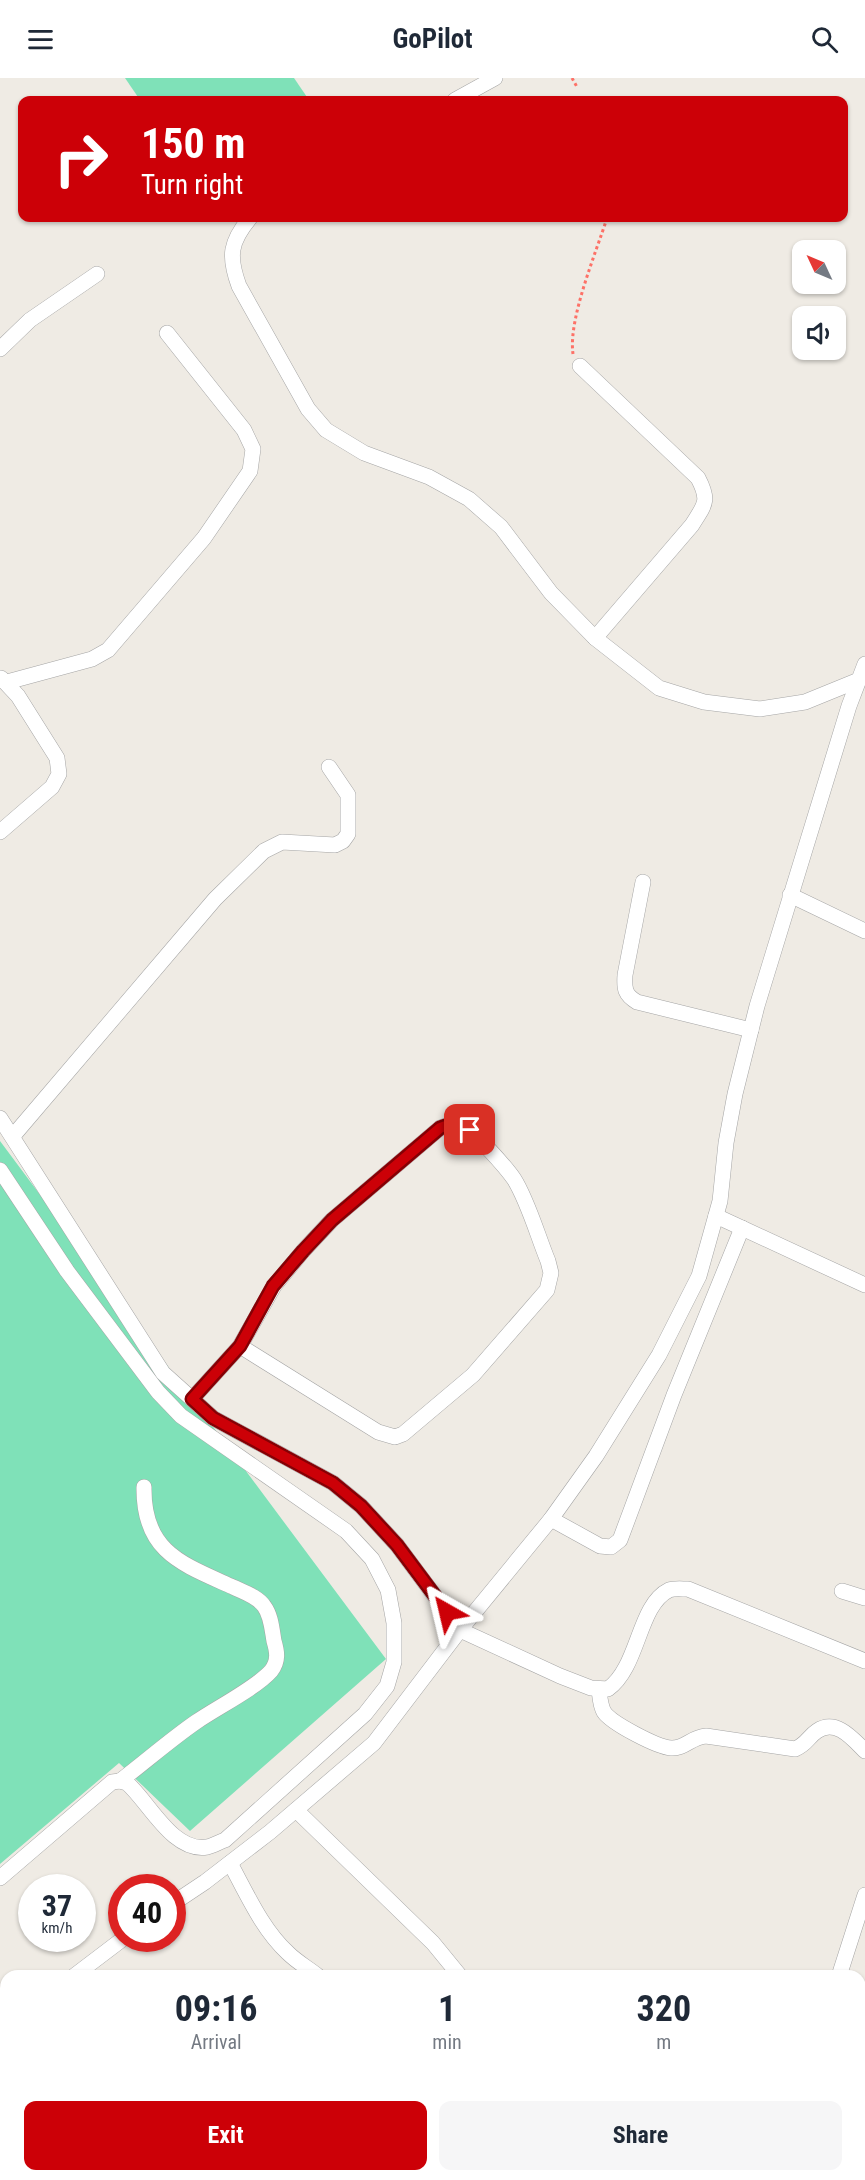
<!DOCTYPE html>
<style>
:root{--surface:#fff;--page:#f6f6f7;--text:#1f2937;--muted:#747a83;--accent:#cc0007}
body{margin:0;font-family:"Roboto Condensed",sans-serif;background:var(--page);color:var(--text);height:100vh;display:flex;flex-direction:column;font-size:22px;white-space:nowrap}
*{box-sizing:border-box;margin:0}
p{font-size:20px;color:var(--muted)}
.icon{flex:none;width:33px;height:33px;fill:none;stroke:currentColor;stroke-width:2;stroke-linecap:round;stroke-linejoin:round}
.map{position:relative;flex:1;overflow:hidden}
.panel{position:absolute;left:0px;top:1892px;width:866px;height:212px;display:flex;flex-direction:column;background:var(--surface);border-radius:18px 18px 0 0;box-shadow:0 2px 4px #0004}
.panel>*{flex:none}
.banner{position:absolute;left:18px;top:18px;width:830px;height:126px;border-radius:12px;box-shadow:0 2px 4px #0004;background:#cc0007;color:#fff;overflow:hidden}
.needle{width:39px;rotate:314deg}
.controls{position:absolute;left:792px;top:162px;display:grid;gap:12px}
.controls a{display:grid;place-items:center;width:54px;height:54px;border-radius:12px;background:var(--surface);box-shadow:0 2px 4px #0004;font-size:30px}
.speed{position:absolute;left:18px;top:1796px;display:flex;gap:12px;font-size:30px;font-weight:700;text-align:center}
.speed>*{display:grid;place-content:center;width:78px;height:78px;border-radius:50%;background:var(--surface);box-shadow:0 2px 4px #0004;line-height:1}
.speed small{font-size:15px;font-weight:400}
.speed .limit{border:9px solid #d22;background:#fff;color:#111}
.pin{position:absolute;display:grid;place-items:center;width:51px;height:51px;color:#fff;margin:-26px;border-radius:12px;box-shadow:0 3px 9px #0006}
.me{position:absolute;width:66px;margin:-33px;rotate:323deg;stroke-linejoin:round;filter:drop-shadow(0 0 4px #0008)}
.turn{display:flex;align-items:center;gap:21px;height:126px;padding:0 24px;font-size:27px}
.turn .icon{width:78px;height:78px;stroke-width:2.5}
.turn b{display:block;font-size:42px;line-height:51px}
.eta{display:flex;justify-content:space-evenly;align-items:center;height:102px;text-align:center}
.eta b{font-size:36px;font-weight:700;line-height:42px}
.cta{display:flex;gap:12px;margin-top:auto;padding:12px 24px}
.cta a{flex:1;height:69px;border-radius:12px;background:var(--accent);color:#fff;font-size:24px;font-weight:700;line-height:69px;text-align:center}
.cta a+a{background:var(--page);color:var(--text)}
header{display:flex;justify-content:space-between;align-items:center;height:78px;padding:0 24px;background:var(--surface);font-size:27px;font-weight:700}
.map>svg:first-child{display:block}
.pitch{fill:#7fe1b8}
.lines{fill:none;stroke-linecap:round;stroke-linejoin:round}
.minor-casing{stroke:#a5a5a5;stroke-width:16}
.path{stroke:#fd7167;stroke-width:3;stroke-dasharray:3 3;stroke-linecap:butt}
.minor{stroke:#fff;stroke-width:15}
.route-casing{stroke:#850005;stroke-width:15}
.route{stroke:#cc0007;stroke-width:10}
</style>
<header><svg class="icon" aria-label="menu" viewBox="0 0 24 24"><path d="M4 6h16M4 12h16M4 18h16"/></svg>GoPilot<svg class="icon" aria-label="search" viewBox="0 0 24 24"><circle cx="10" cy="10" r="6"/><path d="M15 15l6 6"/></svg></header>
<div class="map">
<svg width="865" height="2102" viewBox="0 0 865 2102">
<rect width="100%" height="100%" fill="#efebe4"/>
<g class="pitch">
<path d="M125 0H294L309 22H140Z"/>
<path d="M0 1063 386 1581 190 1753 119 1685 0 1786Z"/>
</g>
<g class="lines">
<defs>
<g id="minor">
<path d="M455 22 495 0"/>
<path d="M250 140C230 164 228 178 239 208L308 331 326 352 364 375 429 399 469 421 501 449 551 515 595 560 659 610 704 624 760 631 805 624 859 602"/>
<path d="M0 271 30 242 97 196"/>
<path d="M580 288 698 400C710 423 705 426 692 447L595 560"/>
<path d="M7 604 92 581 108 572 204 460 250 393 253 371 244 352 167 255"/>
<path d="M0 754 52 709 59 696 57 680 18 618 1 600"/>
<path d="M643 804 625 897C624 911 625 917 637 924L751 952"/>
<path d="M790 817 865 853"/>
<path d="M0 1040 163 1295 213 1340 333 1405 361 1428 397 1467 460 1552 560 1598 591 1610 608 1611C639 1589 638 1527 669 1512 674 1510 682 1511 688 1511L865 1583"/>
<path d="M13 1058 215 821 264 773 282 764 335 767 343 763 348 756V717L329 689"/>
<path d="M0 1092 67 1193 158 1314 181 1338 346 1453 372 1481 388 1512 394 1545V1584L387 1608 365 1636 225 1762C219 1764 213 1768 207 1769 173 1775 149 1724 127 1705L120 1703 112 1704 0 1800"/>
<path d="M716 1138 865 1207"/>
<path d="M192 1321 240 1268 274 1208 303 1173 332 1142 440 1050C462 1041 469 1050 484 1066 494 1077 505 1088 514 1101 528 1123 538 1159 548 1183L551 1195 547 1212 473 1297 403 1356 395 1359 378 1354 240 1268"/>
<path d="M551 1441 600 1468 611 1469 620 1462 674 1317 742 1150"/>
<path d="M842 1513 865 1520"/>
<path d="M599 1611C600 1619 600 1627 604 1634 611 1645 657 1669 671 1670 685 1671 691 1659 706 1658L795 1671C807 1666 808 1659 817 1653 836 1640 853 1661 865 1673"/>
<path d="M120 1703C145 1684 170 1662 196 1644 216 1630 256 1610 271 1593 279 1583 277 1573 274 1563 272 1551 271 1537 264 1528 257 1518 243 1514 233 1509 182 1486 143 1474 144 1409"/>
<path d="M296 1732 433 1865 460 1898"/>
<path d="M230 1785C247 1816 262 1851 288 1875 297 1884 308 1890 318 1898"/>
<path d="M172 1826 205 1804 270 1754 374 1665 460 1552 551 1441 596 1378 659 1277 699 1198 720 1123 726 1065 735 1016 757 928 849 628 865 586"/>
<path d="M840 1895 865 1817"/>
<path d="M74 1898 124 1860"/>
<path d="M0 1963 6 1958"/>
<path d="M0 1988 6 2001"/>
<path d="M860 2065 865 2060"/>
<path d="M53 2097 55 2102"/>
<path d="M819 2102 824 2097"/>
</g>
</defs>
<use href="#minor" class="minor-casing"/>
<g class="path">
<path d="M572 0 577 9"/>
<path d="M573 276C568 241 596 175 607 140"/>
</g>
<use href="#minor" class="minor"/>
</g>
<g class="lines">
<defs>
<path id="route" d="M447 1534 397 1467 361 1428 333 1405 213 1340 192 1321 240 1268 273 1208 303 1173 332 1142 440 1050C452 1045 459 1045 470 1052"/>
</defs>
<use href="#route" class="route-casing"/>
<use href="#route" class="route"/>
</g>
</svg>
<div class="controls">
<a><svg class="needle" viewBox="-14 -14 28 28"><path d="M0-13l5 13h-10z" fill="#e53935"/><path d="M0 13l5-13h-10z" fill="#747a83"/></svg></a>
<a><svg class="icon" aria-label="sound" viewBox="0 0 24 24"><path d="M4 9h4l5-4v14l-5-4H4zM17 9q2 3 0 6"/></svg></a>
</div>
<div class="speed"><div>37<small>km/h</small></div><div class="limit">40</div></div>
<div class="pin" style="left:470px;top:1052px;background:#d93025"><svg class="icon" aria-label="arrive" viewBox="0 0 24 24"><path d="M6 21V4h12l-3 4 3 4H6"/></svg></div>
<svg class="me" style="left:447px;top:1534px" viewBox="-20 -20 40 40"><path d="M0-17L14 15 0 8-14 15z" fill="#cc0007" stroke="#fff" stroke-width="4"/></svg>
<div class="banner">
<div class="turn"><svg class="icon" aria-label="right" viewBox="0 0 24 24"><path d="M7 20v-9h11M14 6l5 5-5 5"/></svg><div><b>150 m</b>Turn right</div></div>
</div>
<section class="panel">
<div class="eta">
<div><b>09:16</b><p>Arrival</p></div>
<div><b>1</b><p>min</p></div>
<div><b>320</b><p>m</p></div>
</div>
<div class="cta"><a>Exit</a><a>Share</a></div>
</section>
</div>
